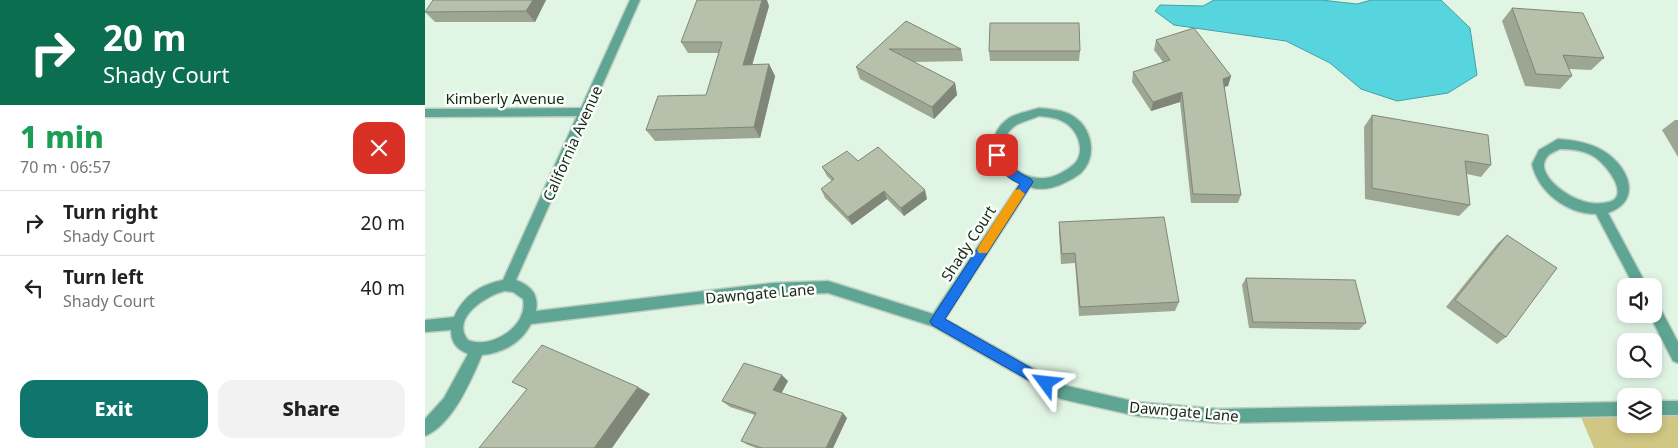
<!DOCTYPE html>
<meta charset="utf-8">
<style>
:root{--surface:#fff;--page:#f2f2f2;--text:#222;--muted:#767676;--line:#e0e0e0;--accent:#0f766e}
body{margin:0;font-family:"Noto Sans",sans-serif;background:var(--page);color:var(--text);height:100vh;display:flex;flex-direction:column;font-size:19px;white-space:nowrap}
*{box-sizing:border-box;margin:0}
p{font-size:16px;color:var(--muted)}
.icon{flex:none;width:28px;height:28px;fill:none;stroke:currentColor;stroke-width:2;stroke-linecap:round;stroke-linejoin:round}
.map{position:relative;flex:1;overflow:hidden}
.panel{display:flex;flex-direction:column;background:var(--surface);width:425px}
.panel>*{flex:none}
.hud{background:#0b6e4f;color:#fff;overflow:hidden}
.fabs{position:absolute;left:1192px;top:278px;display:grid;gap:10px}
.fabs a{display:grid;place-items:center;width:45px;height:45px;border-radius:10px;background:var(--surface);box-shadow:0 2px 8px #0003;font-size:25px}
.pin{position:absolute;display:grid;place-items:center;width:42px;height:42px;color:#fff;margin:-21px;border-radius:10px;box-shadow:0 2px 8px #0006}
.me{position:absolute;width:55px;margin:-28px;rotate:300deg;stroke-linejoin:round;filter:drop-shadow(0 0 4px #0008)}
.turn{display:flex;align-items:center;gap:18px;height:105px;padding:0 20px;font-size:22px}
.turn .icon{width:65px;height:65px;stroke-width:2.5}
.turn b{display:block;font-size:35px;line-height:42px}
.round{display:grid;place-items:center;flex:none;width:52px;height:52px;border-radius:15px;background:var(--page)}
.summary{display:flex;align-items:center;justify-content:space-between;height:85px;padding:0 20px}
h1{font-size:30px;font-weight:800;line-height:38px;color:#1e9e55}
.action{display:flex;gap:10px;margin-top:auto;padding:10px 20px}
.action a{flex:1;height:58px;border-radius:15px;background:var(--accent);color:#fff;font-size:20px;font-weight:800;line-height:58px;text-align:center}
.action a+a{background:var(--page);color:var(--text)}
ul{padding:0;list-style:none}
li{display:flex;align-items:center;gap:15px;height:65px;padding:0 20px;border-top:1px solid var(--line)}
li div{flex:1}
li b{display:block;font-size:19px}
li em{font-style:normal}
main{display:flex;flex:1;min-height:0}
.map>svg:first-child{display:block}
.green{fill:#d0c784}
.water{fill:#57d5de;stroke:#45a0a4}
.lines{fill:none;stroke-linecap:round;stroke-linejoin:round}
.minor-casing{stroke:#becfc1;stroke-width:3}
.minor{fill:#5ea594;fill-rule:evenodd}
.wall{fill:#9da593}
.shaded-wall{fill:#808678}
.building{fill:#b7c0ab;stroke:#808678}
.route{fill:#1a73e8;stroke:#114b97}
.slow{fill:#f59e0b}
.labels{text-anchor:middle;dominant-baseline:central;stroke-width:5;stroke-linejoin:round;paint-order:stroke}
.street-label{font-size:15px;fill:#1c231d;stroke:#f7fff8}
</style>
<main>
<section class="panel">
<div class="hud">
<div class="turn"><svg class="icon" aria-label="right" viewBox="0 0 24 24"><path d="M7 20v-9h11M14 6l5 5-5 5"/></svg><div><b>20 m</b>Shady Court</div></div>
</div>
<div class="summary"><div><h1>1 min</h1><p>70 m · 06:57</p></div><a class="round" style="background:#d93025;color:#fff"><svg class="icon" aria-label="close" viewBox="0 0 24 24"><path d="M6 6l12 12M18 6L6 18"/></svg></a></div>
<ul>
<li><svg class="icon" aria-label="right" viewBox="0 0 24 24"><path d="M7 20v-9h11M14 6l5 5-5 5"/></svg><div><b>Turn right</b><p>Shady Court</p></div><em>20 m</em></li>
<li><svg class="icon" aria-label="left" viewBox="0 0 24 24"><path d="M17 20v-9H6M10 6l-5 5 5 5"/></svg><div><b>Turn left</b><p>Shady Court</p></div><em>40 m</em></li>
</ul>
<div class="action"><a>Exit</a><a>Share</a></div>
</section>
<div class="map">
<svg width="1253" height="448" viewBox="0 0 1253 448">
<rect width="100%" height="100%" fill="#e1f5e5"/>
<path class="green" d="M1229 408H1253V448H1169L1153 410 1201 409V424H1229Z"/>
<path class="water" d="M789 0H896L932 4 946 0H1016L1045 28 1052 75 1023 93 972 101 936 89 905 63 861 41 749 25 730 11 735 5 778 6Z"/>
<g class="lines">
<defs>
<g id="minor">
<path d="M205 0H215L91 280C106 286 114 294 111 311L348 283 403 281 508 314 595 183C567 173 557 136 584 118 592 113 605 111 614 108 625 109 638 110 648 116 667 128 673 156 656 173 651 177 645 180 639 183 630 188 615 191 605 187L520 319 638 385 712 402 794 409 1201 402V416L794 423 712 416 636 399 507 326 403 293 348 295 106 324C96 343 78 353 57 355 46 381 27 425 0 436V419L19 398 43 354C32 349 26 343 26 330L0 332V320L29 317C39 295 55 285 78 280L152 116 0 117V109L156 108ZM614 116C622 117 630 117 637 121 651 127 661 148 651 162 647 167 641 170 636 173 598 194 556 146 593 124 599 121 608 119 614 116ZM80 291 88 292 98 299C104 326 66 350 43 340 25 318 62 295 80 291Z"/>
<path d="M1133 139C1147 140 1162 142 1175 149 1202 163 1220 200 1183 213L1222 286H1209L1171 214C1142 214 1113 192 1107 164L1114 150ZM1135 149C1146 149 1158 150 1168 156 1182 164 1210 201 1178 203 1170 204 1162 203 1155 200 1142 196 1109 174 1122 157 1125 153 1131 151 1135 149Z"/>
<path d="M1229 304 1234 306 1253 342V363L1248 361 1224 314H1229Z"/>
<rect x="1229" y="401" width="24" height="14"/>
</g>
</defs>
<use href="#minor" class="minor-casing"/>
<use href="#minor" class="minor"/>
</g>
<g class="wall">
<path d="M8 0H121L110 22H10L0 12Z"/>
<path d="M344 6 327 65 344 64 350 76 335 138 230 141 221 130 281 95 294 53H263L256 42Z"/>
<path d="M1087 8 1179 58 1166 70 1144 69 1147 76 1135 89 1100 86 1077 21Z"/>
<path d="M481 21 536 49 538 61 488 62 530 83 532 95 509 119 435 79 431 67Z"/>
<path d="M731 40 806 76 803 86 799 87 816 195 813 203H766L755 102 726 111 707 82 708 72 738 62 729 50Z"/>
<path d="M564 51H655L654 61H565Z"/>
<path d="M947 115 1066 165 1056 177 1042 174 1045 205 1034 216 940 199 939 127Z"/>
<path d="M1250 120H1253V157L1237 130Z"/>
<path d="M433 161 502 199 479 216 462 199 427 225 400 198 396 189 407 181 402 176 397 167Z"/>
<path d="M634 222 754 302 750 311 654 316 650 263 636 264 634 233Z"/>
<path d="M1082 235 1081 337 1072 344 1021 307 1073 243Z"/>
<path d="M821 278 941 323 934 330 824 328 817 285Z"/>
<path d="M363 381 356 393 422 418 408 448H331L323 445 316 441 330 415 305 407 297 401Z"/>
</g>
<g class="shaded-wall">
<path d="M108 0H121L110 22 101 11Z"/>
<path d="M337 0H342L344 6 324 76 318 65Z"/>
<path d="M344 64 350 76 335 138 329 127Z"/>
<path d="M806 76 803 86 795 88 798 79Z"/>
<path d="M530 83 532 95 509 119 507 107Z"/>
<path d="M757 92 755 102 726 111 728 102Z"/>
<path d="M500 190 502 199 479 216 476 208Z"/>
<path d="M459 191 462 199 427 225 423 217Z"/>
<path d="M357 375 363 381 355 396 348 390Z"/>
<path d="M213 387 225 394 187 448H169Z"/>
<path d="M418 413 422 418 408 448H401Z"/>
</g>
<g class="building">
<path d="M8 0H108L101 11 0 12Z"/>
<path d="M272 0H337L318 65 344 64 329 127 221 130 233 96 281 95 297 42H256Z"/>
<path d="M1087 8 1158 13 1179 58 1138 55 1147 76 1111 74Z"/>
<path d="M481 21 536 49H464L530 83 507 107 431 67Z"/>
<path d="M565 23H654L655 51H564Z"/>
<path d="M769 28 806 76 798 79 816 195 768 194 757 92 728 102 708 72 745 60 731 40Z"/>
<path d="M947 115 1063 135 1066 165 1040 161 1045 205 947 188Z"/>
<path d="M453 147 500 190 476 208 459 191 423 217 396 189 409 179 397 167 422 151 433 161Z"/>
<path d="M739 217 754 302 655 307 650 253 637 254 634 222Z"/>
<path d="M1082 235 1132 268 1081 337 1030 300Z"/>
<path d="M821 278 930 280 941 323 828 322Z"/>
<path d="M117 345 213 387 169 448H54L102 389 87 382Z"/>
<path d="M319 363 357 375 348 390 418 413 401 448H337L316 441 331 413 297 401Z"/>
</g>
<path class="route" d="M572 150 576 152C584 166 591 172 606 179L608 182 520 319 625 379 627 383 625 388 621 390 507 325 505 321 595 184C580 177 574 169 567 155Z"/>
<path class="slow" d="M594 189 600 194 598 197 562 253H554L552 250 554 246 590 190Z"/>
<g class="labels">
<g class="street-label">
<text x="80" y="98">Kimberly Avenue</text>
<text transform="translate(147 143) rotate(-66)">California Avenue</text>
<text transform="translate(543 243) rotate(-57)">Shady Court</text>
<text transform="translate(335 293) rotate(-5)">Dawngate Lane</text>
<text transform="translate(759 411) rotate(5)">Dawngate Lane</text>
</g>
</g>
</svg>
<div class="fabs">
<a><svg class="icon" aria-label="sound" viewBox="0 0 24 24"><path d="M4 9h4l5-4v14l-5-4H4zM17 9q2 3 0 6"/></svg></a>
<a><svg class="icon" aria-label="search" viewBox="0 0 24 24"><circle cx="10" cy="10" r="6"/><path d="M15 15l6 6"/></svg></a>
<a><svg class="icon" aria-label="layers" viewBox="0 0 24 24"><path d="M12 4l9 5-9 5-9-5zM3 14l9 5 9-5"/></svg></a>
</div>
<div class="pin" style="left:572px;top:155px;background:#d93025"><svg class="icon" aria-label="arrive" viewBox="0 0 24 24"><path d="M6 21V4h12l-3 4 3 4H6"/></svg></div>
<svg class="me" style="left:621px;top:383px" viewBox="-20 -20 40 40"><path d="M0-17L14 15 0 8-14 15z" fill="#1a73e8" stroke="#fff" stroke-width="4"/></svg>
</div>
</main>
